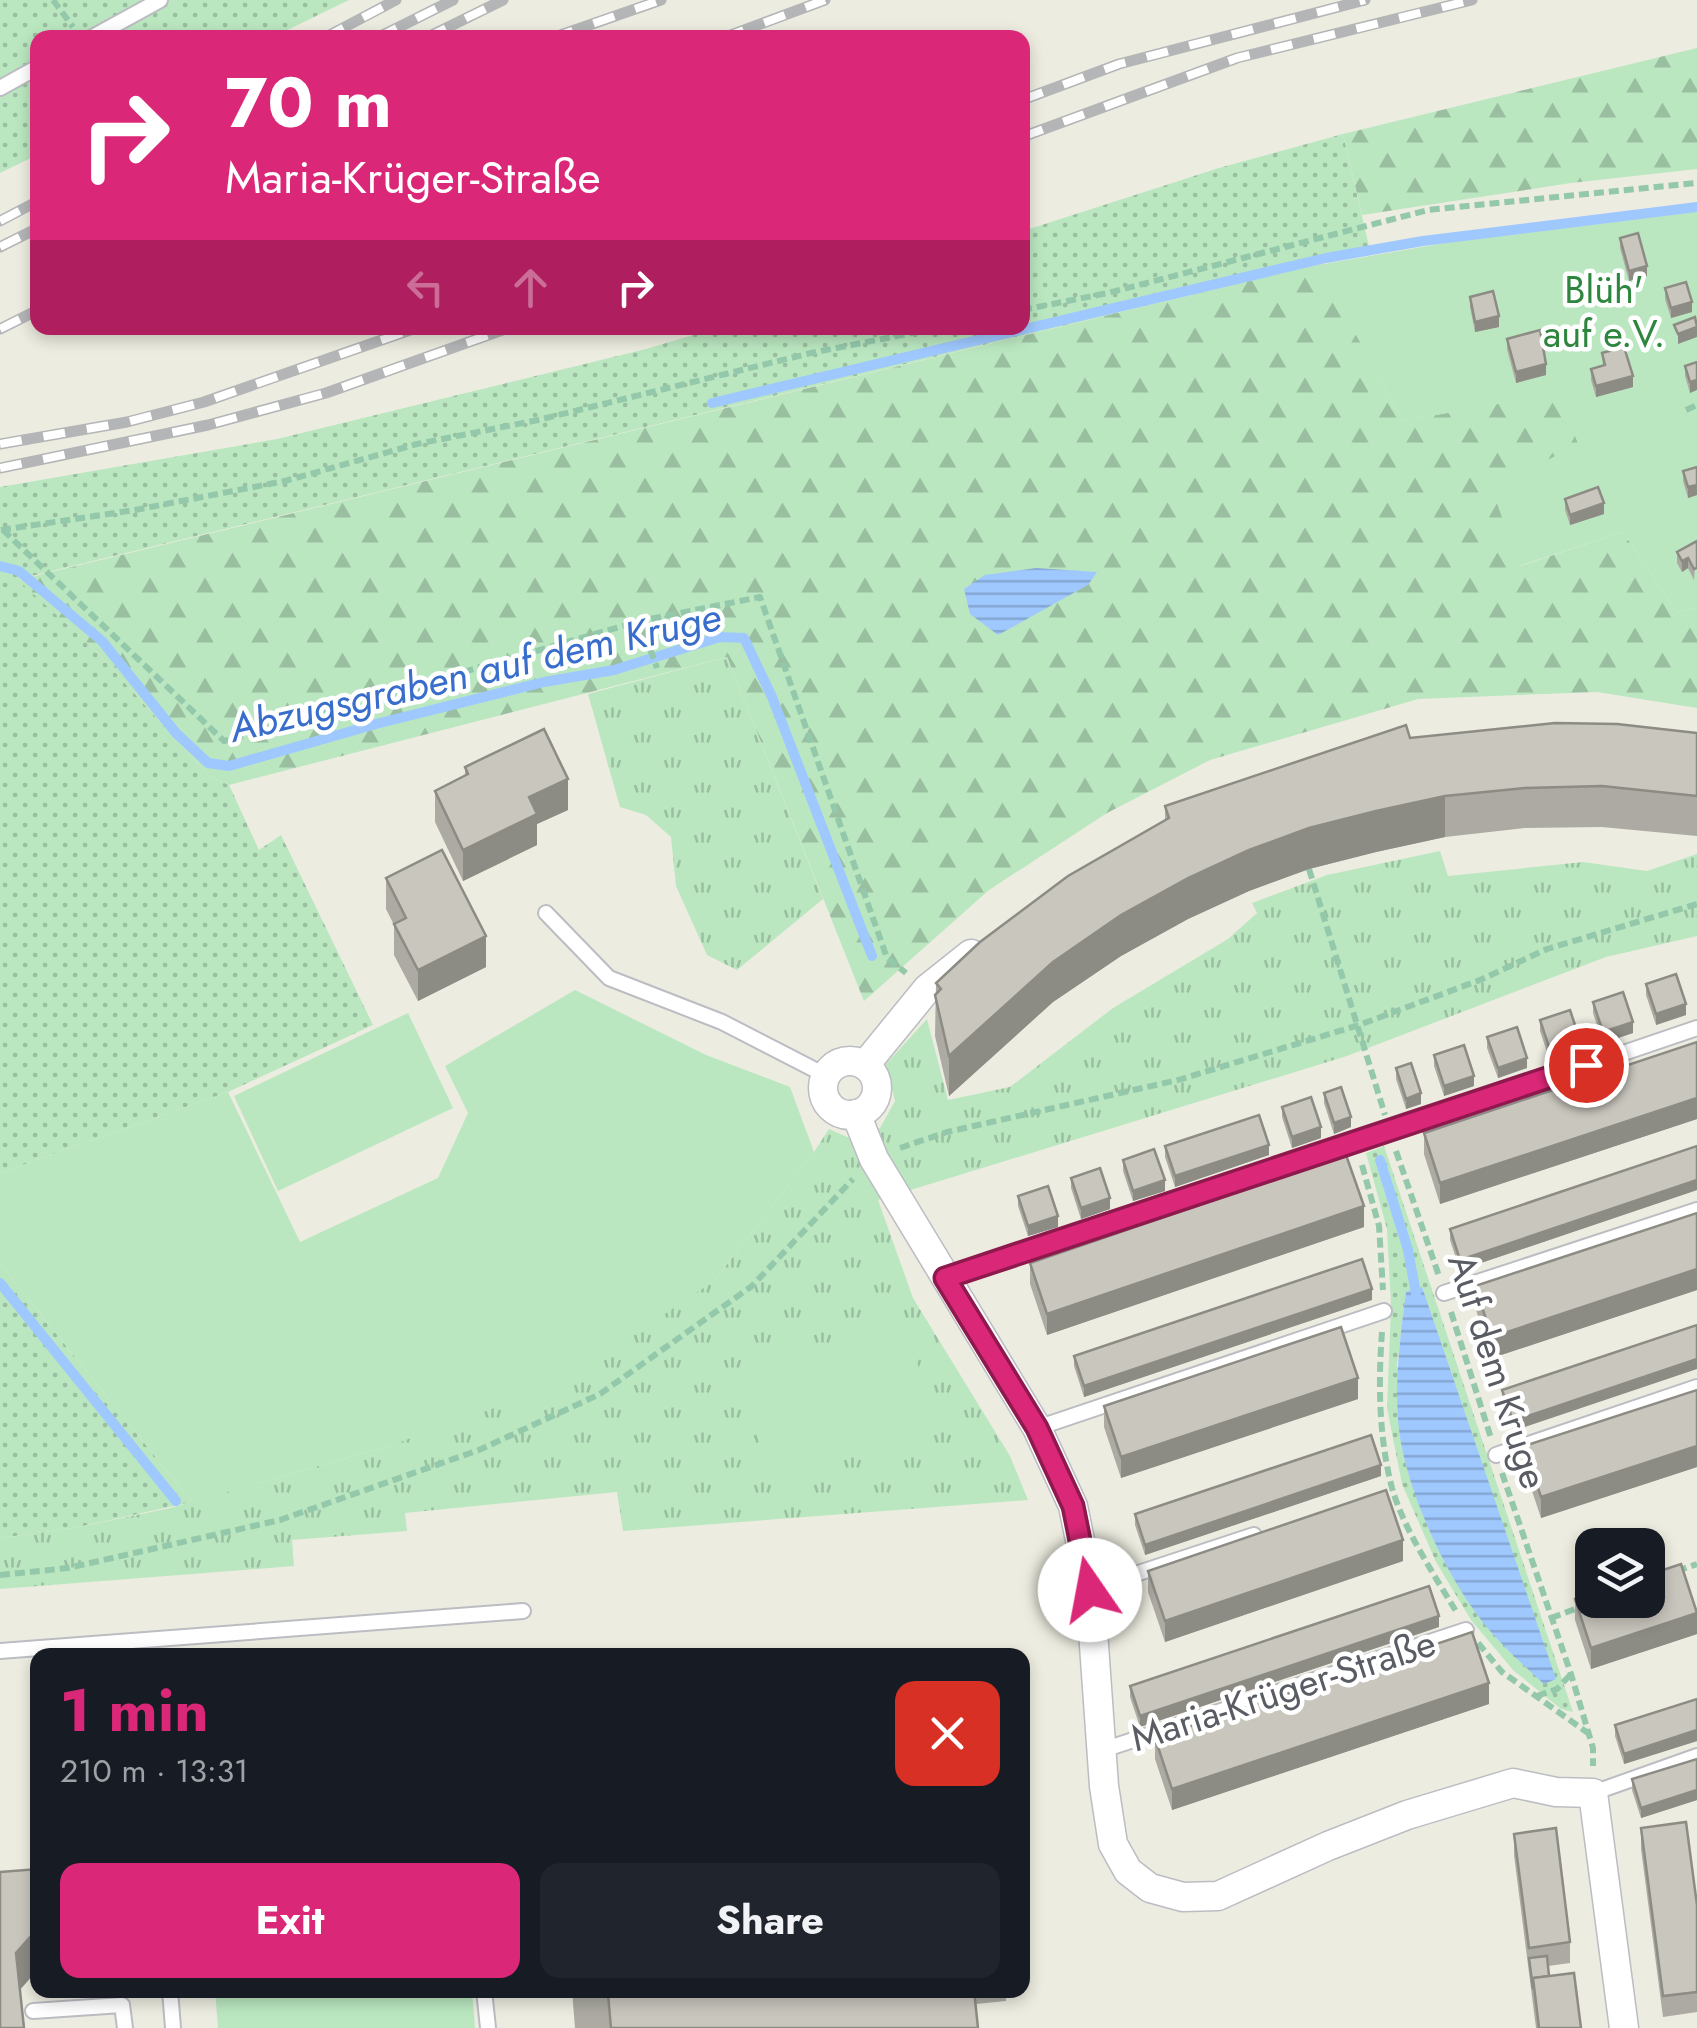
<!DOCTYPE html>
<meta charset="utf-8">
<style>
:root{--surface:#171b24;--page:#20242c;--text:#f1f3f6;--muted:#9ea1a6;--accent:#db2777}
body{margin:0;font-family:Jost,sans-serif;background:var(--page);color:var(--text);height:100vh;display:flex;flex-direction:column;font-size:38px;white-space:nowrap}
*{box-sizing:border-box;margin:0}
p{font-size:32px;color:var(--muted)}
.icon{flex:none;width:55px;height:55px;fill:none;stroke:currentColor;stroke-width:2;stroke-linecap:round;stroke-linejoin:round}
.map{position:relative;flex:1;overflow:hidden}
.side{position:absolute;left:30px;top:1648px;width:1000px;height:350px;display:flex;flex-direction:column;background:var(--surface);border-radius:20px;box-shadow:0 5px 15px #0003}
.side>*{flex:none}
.guide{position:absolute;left:30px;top:30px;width:1000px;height:305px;border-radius:20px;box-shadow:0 5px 15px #0003;background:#db2777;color:#fff;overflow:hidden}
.buttons{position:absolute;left:1575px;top:1528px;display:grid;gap:20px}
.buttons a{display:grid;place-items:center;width:90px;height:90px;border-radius:20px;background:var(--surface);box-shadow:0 5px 15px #0003;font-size:50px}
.pin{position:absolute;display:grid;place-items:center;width:85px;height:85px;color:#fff;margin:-42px;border:5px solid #fff;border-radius:50%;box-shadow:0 2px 10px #0007}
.me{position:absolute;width:110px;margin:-55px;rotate:348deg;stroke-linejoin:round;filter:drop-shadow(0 0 8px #0008)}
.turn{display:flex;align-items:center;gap:35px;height:210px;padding:0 30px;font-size:45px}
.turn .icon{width:130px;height:130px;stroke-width:2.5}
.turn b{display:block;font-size:70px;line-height:85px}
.lanes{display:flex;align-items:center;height:95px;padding:0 30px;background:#0003;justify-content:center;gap:50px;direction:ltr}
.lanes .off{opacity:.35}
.round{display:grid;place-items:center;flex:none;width:105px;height:105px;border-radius:20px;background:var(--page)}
.overview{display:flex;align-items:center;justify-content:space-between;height:170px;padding:0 30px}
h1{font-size:60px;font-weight:700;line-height:75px;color:var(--accent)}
.button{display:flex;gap:20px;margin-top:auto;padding:20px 30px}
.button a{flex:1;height:115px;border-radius:20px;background:var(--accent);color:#fff;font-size:40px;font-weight:700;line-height:115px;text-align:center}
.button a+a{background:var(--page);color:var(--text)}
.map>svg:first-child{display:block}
.grass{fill:url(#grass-dots);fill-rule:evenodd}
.forest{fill:url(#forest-firs)}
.park{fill:url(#park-tufts)}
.garden{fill:#bae7c0}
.water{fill:url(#water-rules)}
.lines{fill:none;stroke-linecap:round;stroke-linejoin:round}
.stream{stroke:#9fc8ff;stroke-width:10}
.lane-casing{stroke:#bbbdc3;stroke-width:18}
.street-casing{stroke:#bbbdc3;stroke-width:31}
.path{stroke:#93c8aa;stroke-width:6;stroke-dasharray:10 5;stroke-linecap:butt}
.lane{stroke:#fff;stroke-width:14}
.street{stroke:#fff;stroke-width:28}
.rail-casing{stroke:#b4b5b6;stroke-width:11}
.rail{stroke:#fff;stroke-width:8;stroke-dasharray:22;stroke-linecap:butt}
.wall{fill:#acaaa3}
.shaded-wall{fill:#8c8b84}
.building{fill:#c8c6bd;stroke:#8c8b84;stroke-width:2.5}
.route-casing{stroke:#8e194d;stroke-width:25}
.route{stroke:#db2777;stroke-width:18}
.labels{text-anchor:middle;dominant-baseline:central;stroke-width:9;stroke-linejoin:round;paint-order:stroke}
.park-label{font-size:38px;fill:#2e853e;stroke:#fff}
.street-label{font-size:38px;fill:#595c63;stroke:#fff}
.water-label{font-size:40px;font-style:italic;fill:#396dcb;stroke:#fff}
</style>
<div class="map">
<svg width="1697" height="2028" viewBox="0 0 1697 2028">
<defs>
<pattern id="grass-dots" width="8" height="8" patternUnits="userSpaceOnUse" patternTransform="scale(2.5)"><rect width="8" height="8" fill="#bae7c0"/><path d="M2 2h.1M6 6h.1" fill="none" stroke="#9abea0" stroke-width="1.8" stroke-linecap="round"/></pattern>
<pattern id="forest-firs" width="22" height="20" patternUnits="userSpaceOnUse" patternTransform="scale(2.5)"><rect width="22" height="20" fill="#bae7c0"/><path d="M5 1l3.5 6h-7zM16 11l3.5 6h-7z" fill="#9abea0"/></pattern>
<pattern id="park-tufts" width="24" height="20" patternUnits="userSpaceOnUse" patternTransform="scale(2.5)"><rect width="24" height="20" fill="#bae7c0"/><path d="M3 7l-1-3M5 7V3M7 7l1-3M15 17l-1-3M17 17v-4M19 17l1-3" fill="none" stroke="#9abea0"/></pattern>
<pattern id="water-rules" width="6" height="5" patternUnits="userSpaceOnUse" patternTransform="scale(2.5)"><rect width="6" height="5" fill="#9fc8ff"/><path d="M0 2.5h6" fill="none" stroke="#85a6d2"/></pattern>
</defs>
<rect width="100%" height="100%" fill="#edece0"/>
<g class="grass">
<path d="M0 0H349L273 37 38 38 37 155 0 173Z"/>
<path d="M1343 134 1371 255 1318 264 19 579 98 653 209 776 229 785 259 850 281 835 373 1025 228 1092 0 1173V487L277 439 646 349 717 328H1022L1023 231 1219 168Z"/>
<path d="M1384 1146 1573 1712 1561 1709 1513 1670 1471 1620 1436 1562 1402 1484 1387 1408 1391 1305 1387 1229 1366 1153ZM1421 1288 1543 1644 1397 1366 1406 1293Z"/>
<path d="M0 1264 192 1502 74 1528 0 1538Z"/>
</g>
<g class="forest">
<path d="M1697 48V169L1571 183 1362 215 1343 134Z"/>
<path d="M1318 264 1403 421 1559 392 1579 444 1520 566 1623 532 1677 612 1697 608V708L1597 692 1418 699 1210 760 1107 813 989 890 864 1001 727 657 229 785 209 776 98 653 18 580Z"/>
</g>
<g class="park">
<path d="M727 657 823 899 737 970 707 955 676 886 671 837 646 815 620 807 588 694Z"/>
<path d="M1440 851 1448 876 1583 862 1647 871 1697 854V936L1606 957 1347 1056 878 1200 913 1298 1010 1456 1028 1500 623 1531 617 1492 405 1513 407 1531 292 1540 294 1566 0 1589V1538L74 1528 170 1508 392 1445 714 1281 814 1152 829 1129 854 1140 880 1128 895 1101 886 1064 927 1019 948 1100 1010 1087 1113 1008 1228 939 1257 913 1252 903 1327 875Z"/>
</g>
<g class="garden">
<path d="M1697 208V608L1677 612 1623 532 1519 566 1492 489 1578 444 1559 393 1403 421 1318 265 1561 223Z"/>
<path d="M575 990 706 1055 790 1087 814 1152 714 1281 611 1350 527 1396 392 1445 192 1502 0 1264V1173L228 1092 300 1242 438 1178 468 1113 445 1066Z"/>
<path d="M408 1013 453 1108 278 1191 234 1096Z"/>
<path d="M902 1318 939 1427 776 1484 738 1375Z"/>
<path d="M215 1990H472L475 2028H218Z"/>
</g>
<g class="water">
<path d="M1036 568 1097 572 1088 585 998 635 970 614 964 589 985 575Z"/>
<path d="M1422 1287 1556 1679 1544 1684C1518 1660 1491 1636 1471 1606 1439 1560 1406 1486 1399 1430 1394 1383 1400 1338 1406 1292Z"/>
</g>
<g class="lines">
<g class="stream">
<path d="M712 403 1326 258 1423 241 1697 207"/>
<path d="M0 566 19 571 102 641 176 733 208 763 229 766 376 724 544 682 614 670 720 637 744 638 772 697 872 956"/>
<path d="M1380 1160 1408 1250 1417 1299"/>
<path d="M0 1283 176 1501"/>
</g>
<defs>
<g id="lane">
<path d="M91 38 160 0"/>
<path d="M0 88 38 67"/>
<path d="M546 913 609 978 722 1022 825 1075"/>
<path d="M945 1278 1356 1144 1697 1028"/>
<path d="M1444 1293 1697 1210"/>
<path d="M1037 1428 1384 1311"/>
<path d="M1496 1455 1697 1387"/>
<path d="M1090 1589 1254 1535"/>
<path d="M0 1651 523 1611"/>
<path d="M1100 1751 1466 1630"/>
<path d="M1593 1793 1697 1756"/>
<path d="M170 1990 173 2028"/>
<path d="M484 1990 488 2028"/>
<path d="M33 2011 122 2005 125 2028"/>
</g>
<g id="street">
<circle cx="850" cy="1088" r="27"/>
<path d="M865 1065 927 989 971 954"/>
<path d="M856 1114 874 1159 1037 1428 1073 1506 1090 1589 1104 1786 1113 1844 1128 1871 1150 1888 1183 1897 1218 1896 1328 1846 1407 1815 1513 1783 1556 1792 1593 1793 1624 2028"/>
</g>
</defs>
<use href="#lane" class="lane-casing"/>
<use href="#street" class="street-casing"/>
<g class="path">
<path d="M53 0 73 27"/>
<path d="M1022 310 1108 293 1428 210 1697 183"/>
<path d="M1686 410 1697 405"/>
<path d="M1 530 135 510 285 481 417 444 538 420 811 353 938 328"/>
<path d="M3 530 224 741 640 621 760 597 887 958 906 973"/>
<path d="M640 621 657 668"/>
<path d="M1309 869 1385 1115"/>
<path d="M900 1148 947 1132 1178 1080 1359 1025 1480 980 1547 949 1697 904"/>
<path d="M1396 1151 1439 1276"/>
<path d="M1362 1165 1379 1226 1383 1290"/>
<path d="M1451 1312 1491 1438"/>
<path d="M1382 1332C1378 1384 1379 1438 1392 1488 1404 1530 1435 1576 1457 1613"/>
<path d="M1502 1473 1571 1674 1593 1748V1766"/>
<path d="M1677 1571 1697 1564"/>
<path d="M0 1575 68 1568 280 1520 479 1450 600 1394 752 1286 853 1179"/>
<path d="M1551 1618 1583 1606"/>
<path d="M1478 1643 1502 1672 1588 1733"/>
<path d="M1537 1696 1557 1689 1571 1674"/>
</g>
<use href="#lane" class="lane"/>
<use href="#street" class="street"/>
<defs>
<g id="rail">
<path d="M324 38 396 0"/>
<path d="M377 38 453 0"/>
<path d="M426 38 503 0"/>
<path d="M552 38 661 0"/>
<path d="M723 38 825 0"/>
<path d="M1022 100 1119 64 1365 0"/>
<path d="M1022 137 1237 58 1472 0"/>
<path d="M0 221 38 201"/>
<path d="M0 247 38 228"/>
<path d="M0 329 38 310"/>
<path d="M0 444 127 422 204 402 416 328"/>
<path d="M0 468 208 425 326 393 508 328"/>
</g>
</defs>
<use href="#rail" class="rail-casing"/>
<use href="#rail" class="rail"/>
</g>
<g class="wall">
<path d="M1620 238 1647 276 1629 281 1620 248Z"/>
<path d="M1665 288 1692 312 1671 318 1665 299Z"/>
<path d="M1470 297 1499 327 1475 332 1470 307Z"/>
<path d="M1507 339 1546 375 1516 383 1507 349Z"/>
<path d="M1602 353 1633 387 1596 397 1591 380V369L1603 366Z"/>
<path d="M1697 362 1690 393 1685 376V366Z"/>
<path d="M1697 467V495L1688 498 1683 481V471Z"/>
<path d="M1565 499 1604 514 1570 525 1565 510Z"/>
<path d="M1697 541 1694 580 1688 568 1682 572 1677 563V552Z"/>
<path d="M1697 733V836L1602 827 1525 828 1445 837 1376 852 1309 869 1249 891 1188 919 1121 956 1053 1002 949 1096 935 1036 936 983 1165 820V806L1410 738Z"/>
<path d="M465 767 568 810 537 824V845L463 881 435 822V791L465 776Z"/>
<path d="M386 878 486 967 418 1001 394 955V925L386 909Z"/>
<path d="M1646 984 1686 1015 1656 1025 1646 995Z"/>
<path d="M1593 1002 1633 1033 1603 1043 1593 1013Z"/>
<path d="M1540 1020 1580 1050 1550 1061 1540 1031Z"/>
<path d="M1487 1037 1527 1068 1498 1078 1487 1048Z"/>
<path d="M1697 1042V1119L1440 1204 1424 1154V1133Z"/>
<path d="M1434 1055 1474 1086 1444 1096 1434 1066Z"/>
<path d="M1396 1068 1421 1104 1406 1109 1396 1079Z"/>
<path d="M1324 1093 1351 1127 1334 1134 1324 1103Z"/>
<path d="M1282 1107 1321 1138 1292 1148 1282 1117Z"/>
<path d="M1165 1146 1269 1155 1175 1187 1165 1157Z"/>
<path d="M1697 1146V1190L1460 1270 1450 1240V1229Z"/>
<path d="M1123 1160 1165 1191 1133 1201 1123 1171Z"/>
<path d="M1071 1178 1110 1209 1081 1219 1071 1188Z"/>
<path d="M1018 1196 1058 1227 1028 1236 1018 1206Z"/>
<path d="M1697 1213V1290L1492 1358 1475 1307V1286Z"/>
<path d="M1364 1227 1047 1335 1030 1284V1263Z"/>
<path d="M1372 1300 1084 1397 1074 1366V1356Z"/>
<path d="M1697 1325 1513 1431 1502 1401V1390Z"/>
<path d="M1697 1390V1467L1541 1518 1524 1467V1446Z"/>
<path d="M1358 1399 1121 1478 1104 1427V1406Z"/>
<path d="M1381 1476 1145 1555 1135 1525V1514Z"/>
<path d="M1403 1561 1165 1642 1148 1592V1571Z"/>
<path d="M1575 1599 1697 1634 1591 1669 1575 1620Z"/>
<path d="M1439 1627 1140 1727 1130 1697V1686Z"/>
<path d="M1697 1699V1741L1624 1764 1615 1736V1725Z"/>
<path d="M1489 1704 1172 1810 1155 1759V1738Z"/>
<path d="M1697 1759V1800L1641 1818 1632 1790V1779Z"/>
<path d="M1641 1828 1697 1905V2012L1663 2017 1641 1849Z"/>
<path d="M1514 1834 1570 1942V1963L1548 1966 1549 1976 1581 2028H1536L1514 1855Z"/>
<path d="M38 1869V1975L32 1976 20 1990 0 2028Z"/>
<path d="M572 1990H1006V2001L976 2004 978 2028H575Z"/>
</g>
<g class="shaded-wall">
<path d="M1647 266V276L1629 281V271Z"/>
<path d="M1692 302V312L1671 318V308Z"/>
<path d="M1499 316V327L1475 332V322Z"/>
<path d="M1697 327V337L1678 344V334Z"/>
<path d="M1546 364V375L1516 383V372Z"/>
<path d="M1633 376V387L1596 397V386Z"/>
<path d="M1697 380V390L1690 393V382Z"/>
<path d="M1697 485V495L1688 498V487Z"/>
<path d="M1604 503V514L1570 525V515Z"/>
<path d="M1688 558V568L1682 572V561Z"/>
<path d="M568 779V810L537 824V845L463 881V850L529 797Z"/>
<path d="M1445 796V837L1376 852 1309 869 1249 891 1188 919 1121 956 1053 1002 949 1096V1056L1053 962 1121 915 1188 878 1249 850 1309 828 1376 811Z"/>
<path d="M486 936V967L418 1001V970Z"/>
<path d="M1686 1004V1015L1656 1025V1014Z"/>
<path d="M1633 1022V1033L1603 1043V1032Z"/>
<path d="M1580 1040V1050L1550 1061V1050Z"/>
<path d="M1527 1058V1068L1498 1078V1068Z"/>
<path d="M1474 1076V1086L1444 1096V1086Z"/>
<path d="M1421 1093V1104L1406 1109V1099Z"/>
<path d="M1697 1098V1119L1440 1204V1183Z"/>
<path d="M1351 1117V1127L1334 1134V1123Z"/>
<path d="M1321 1127V1138L1292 1148V1137Z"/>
<path d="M1269 1145V1155L1175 1187V1176Z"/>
<path d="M1165 1180V1191L1133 1201V1191Z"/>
<path d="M1697 1180V1190L1460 1270V1260Z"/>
<path d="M1110 1198V1209L1081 1219V1208Z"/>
<path d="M1364 1206V1227L1047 1335V1314Z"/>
<path d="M1058 1216V1227L1028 1236V1226Z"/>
<path d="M1697 1269V1290L1492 1358V1337Z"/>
<path d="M1372 1289V1300L1084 1397V1386Z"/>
<path d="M1697 1359V1369L1513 1431V1421Z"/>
<path d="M1358 1378V1399L1121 1478V1457Z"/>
<path d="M1697 1446V1467L1541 1518V1497Z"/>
<path d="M1381 1465V1476L1145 1555V1545Z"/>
<path d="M1403 1540V1561L1165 1642V1621Z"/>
<path d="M1697 1613V1634L1591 1669V1648Z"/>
<path d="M1439 1616V1627L1140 1727V1716Z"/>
<path d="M1489 1683V1704L1172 1810V1789Z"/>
<path d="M1697 1730V1741L1624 1764V1754Z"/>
<path d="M1697 1790V1800L1641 1818V1808Z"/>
<path d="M32 1935V1976L16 1994V1953Z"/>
</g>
<g class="building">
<path d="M1638 233 1647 266 1629 271 1620 238Z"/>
<path d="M1686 282 1692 302 1671 308 1665 288Z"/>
<path d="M1493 291 1499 316 1475 322 1470 297Z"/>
<path d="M1695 317 1697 327 1678 334 1674 325Z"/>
<path d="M1540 330 1546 364 1516 372 1507 339Z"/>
<path d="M1624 347 1633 376 1596 386 1591 369 1605 365 1602 353Z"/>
<path d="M1697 362V380L1690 382 1685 366Z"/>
<path d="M1697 467V485L1688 487 1683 471Z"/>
<path d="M1598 487 1604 503 1570 515 1565 499Z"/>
<path d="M1697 541V568L1694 569 1688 558 1682 561 1677 552Z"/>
<path d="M1555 723 1617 724 1697 733V796L1602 786 1525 788 1445 796 1376 811 1309 828 1249 850 1188 878 1121 915 1053 962 949 1056 935 995 941 989 936 983 980 942 1068 876 1169 818 1165 806 1406 725 1410 738Z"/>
<path d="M544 729 568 779 529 797 537 814 463 850 435 791 468 774 465 767Z"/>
<path d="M442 850 486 936 418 970 394 924 406 918 386 878Z"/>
<path d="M1676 974 1686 1004 1656 1014 1646 984Z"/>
<path d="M1623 992 1633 1022 1603 1032 1593 1002Z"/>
<path d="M1570 1010 1580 1040 1550 1050 1540 1020Z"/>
<path d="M1517 1027 1527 1058 1498 1068 1487 1037Z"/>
<path d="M1697 1042V1098L1440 1183 1424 1133Z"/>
<path d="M1464 1045 1474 1076 1444 1086 1434 1055Z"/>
<path d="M1411 1063 1421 1093 1406 1099 1396 1068Z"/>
<path d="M1341 1087 1351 1117 1334 1123 1324 1093Z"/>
<path d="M1311 1097 1321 1127 1292 1137 1282 1107Z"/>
<path d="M1259 1115 1269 1145 1175 1176 1165 1146Z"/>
<path d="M1697 1146V1180L1460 1260 1450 1229Z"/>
<path d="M1154 1149 1165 1180 1133 1191 1123 1160Z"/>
<path d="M1346 1155 1364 1206 1047 1314 1030 1263Z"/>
<path d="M1100 1168 1110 1198 1081 1208 1071 1178Z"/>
<path d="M1048 1186 1058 1216 1028 1226 1018 1196Z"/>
<path d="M1697 1213V1269L1492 1337 1475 1286Z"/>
<path d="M1362 1259 1372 1289 1084 1386 1074 1356Z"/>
<path d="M1697 1325V1359L1513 1421 1502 1390Z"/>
<path d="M1341 1327 1358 1378 1121 1457 1104 1406Z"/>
<path d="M1697 1390V1446L1541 1497 1524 1446Z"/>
<path d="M1371 1435 1381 1465 1145 1545 1135 1514Z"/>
<path d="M1386 1490 1403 1540 1165 1621 1148 1571Z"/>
<path d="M1681 1564 1697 1613 1591 1648 1575 1599 1592 1593V1600H1648V1575Z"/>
<path d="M1429 1586 1439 1616 1140 1716 1130 1686Z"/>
<path d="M1472 1632 1489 1683 1172 1789 1155 1738Z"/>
<path d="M1697 1699V1730L1624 1754 1615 1725Z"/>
<path d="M1697 1759V1790L1641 1808 1632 1779Z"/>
<path d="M1686 1822 1697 1905V1992L1663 1996 1641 1828Z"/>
<path d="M1556 1828 1570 1942 1529 1948 1514 1834Z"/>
<path d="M38 1869V1935H32L16 1953 24 2028H0V1872Z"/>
<path d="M1547 1956 1549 1976 1533 1978V1989L1529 1958Z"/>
<path d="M1574 1973 1581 2028H1539L1533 1978Z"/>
<path d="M576 1990H974L978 2028H611L608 1994 576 1996Z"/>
</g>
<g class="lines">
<defs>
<path id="route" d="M1090 1590 1073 1506 1037 1428 945 1278 1586 1065"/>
</defs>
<use href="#route" class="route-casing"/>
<use href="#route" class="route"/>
</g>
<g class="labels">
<g class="park-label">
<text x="1604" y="289">Blüh'<tspan x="1604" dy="44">auf e.V.</tspan></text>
</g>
<g class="street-label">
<text transform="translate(1498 1371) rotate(72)">Auf dem Kruge</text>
<text transform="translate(1283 1690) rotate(-18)">Maria-Krüger-Straße</text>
</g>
<g class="water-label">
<text transform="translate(475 672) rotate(-13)">Abzugsgraben auf dem Kruge</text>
</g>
</g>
</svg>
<div class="buttons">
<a><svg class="icon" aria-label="layers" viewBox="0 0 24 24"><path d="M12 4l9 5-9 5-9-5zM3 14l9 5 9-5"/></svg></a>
</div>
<div class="pin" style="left:1586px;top:1065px;background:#d93025"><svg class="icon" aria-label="arrive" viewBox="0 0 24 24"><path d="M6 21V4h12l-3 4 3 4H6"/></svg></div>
<svg class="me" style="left:1090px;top:1590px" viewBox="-20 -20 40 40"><circle r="19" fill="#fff"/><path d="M0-13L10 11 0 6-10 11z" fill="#db2777"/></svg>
<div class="guide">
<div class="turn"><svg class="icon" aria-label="right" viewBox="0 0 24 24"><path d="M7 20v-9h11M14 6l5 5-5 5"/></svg><div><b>70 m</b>Maria-Krüger-Straße</div></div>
<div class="lanes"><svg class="icon off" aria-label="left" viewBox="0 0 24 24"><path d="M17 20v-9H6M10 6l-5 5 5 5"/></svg><svg class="icon off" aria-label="ahead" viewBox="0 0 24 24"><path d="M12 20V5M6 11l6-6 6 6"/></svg><svg class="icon" aria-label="right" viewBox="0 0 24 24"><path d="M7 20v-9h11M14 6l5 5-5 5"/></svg></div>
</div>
<section class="side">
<div class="overview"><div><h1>1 min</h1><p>210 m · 13:31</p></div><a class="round" style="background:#d93025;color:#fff"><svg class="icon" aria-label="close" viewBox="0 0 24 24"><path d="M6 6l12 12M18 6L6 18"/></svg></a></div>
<div class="button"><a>Exit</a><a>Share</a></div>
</section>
</div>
